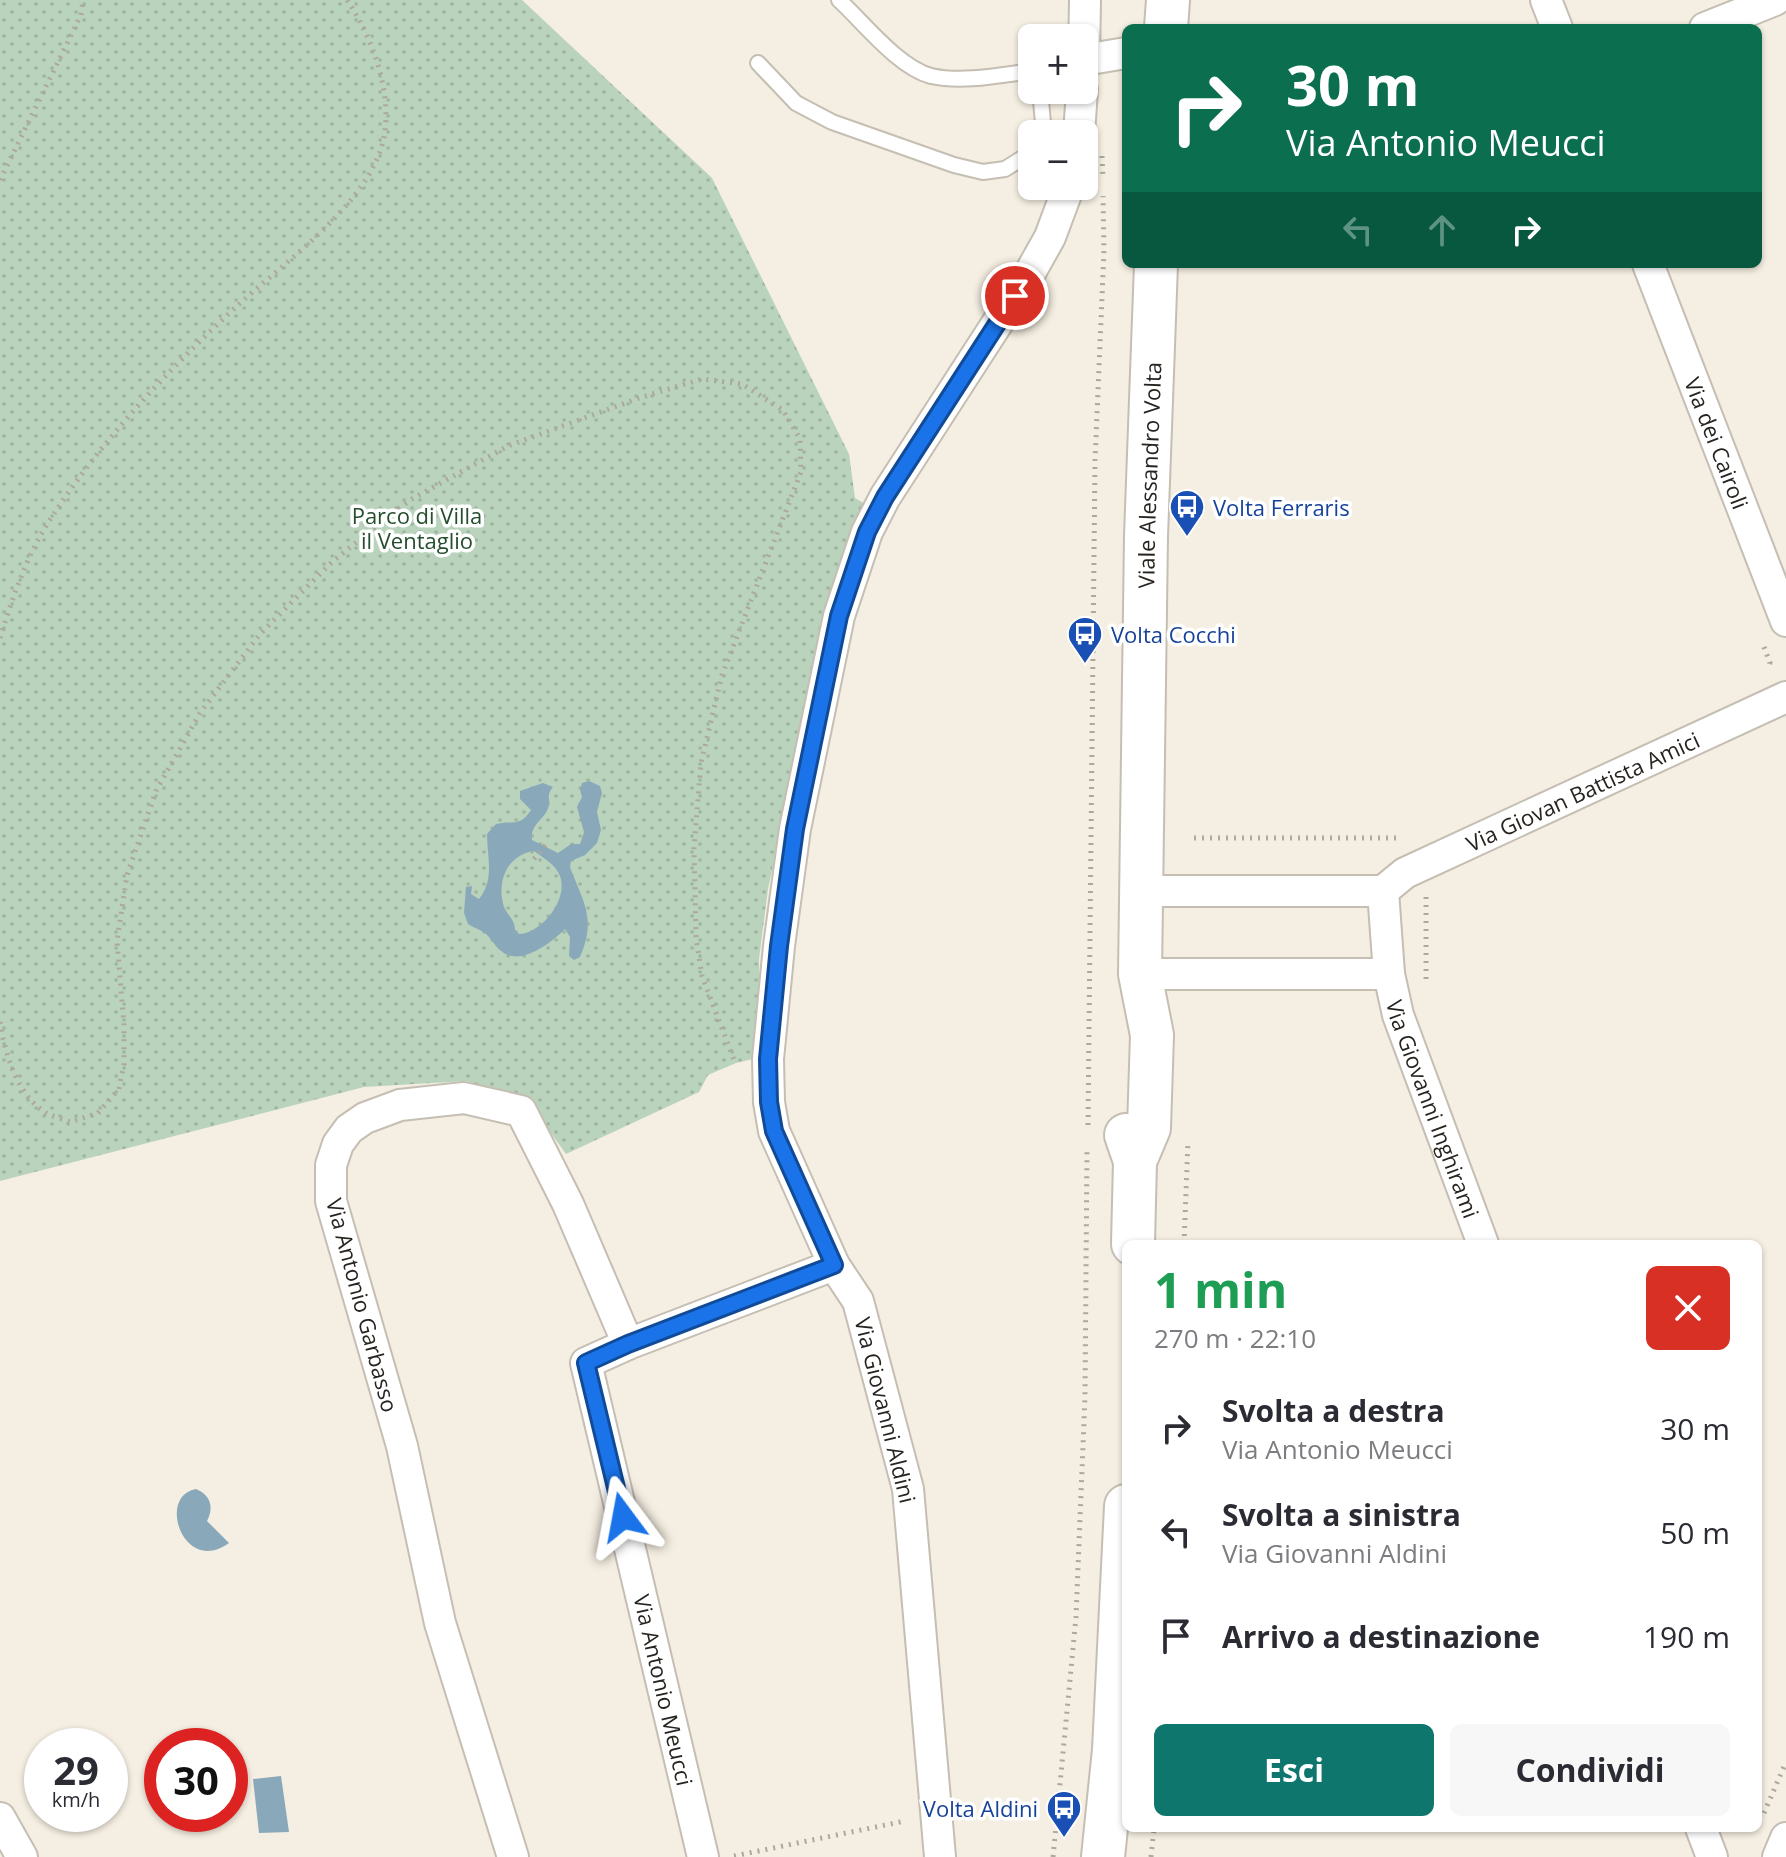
<!DOCTYPE html>
<html lang="it">
<meta charset="utf-8">
<style>
:root{--surface:#fff;--page:#f7f7f7;--text:#2b2b33;--muted:#7c7c81;--accent:#0f766e}
body{margin:0;font-family:"Open Sans",sans-serif;background:var(--page);color:var(--text);height:100vh;display:flex;flex-direction:column;font-size:30px;white-space:nowrap}
*{box-sizing:border-box;margin:0}
p{font-size:26px;color:var(--muted)}
.icon{flex:none;width:44px;height:44px;fill:none;stroke:currentColor;stroke-width:2;stroke-linecap:round;stroke-linejoin:round}
.map{position:relative;flex:1;overflow:hidden}
.details{position:absolute;left:1122px;top:1240px;width:640px;height:592px;display:flex;flex-direction:column;background:var(--surface);border-radius:12px;box-shadow:0 2px 6px #0004}
.details>*{flex:none}
.top-card{position:absolute;left:1122px;top:24px;width:640px;height:244px;border-radius:12px;box-shadow:0 2px 6px #0004;background:#0b6e4f;color:#fff;overflow:hidden}
.buttons{position:absolute;left:1018px;top:24px;display:grid;gap:16px}
.buttons a{display:grid;place-items:center;width:80px;height:80px;border-radius:12px;background:var(--surface);box-shadow:0 2px 6px #0004;font-size:40px}
.speed{position:absolute;left:24px;top:1728px;display:flex;gap:16px;font-size:40px;font-weight:700;text-align:center}
.speed>*{display:grid;place-content:center;width:104px;height:104px;border-radius:50%;background:var(--surface);box-shadow:0 2px 6px #0004;line-height:1}
.speed small{font-size:20px;font-weight:400}
.speed .limit{border:12px solid #d22;background:#fff;color:#111}
.pin{position:absolute;display:grid;place-items:center;width:68px;height:68px;color:#fff;margin:-34px;border:4px solid #fff;border-radius:50%;box-shadow:0 2px 8px #0007}
.me{position:absolute;width:88px;margin:-44px;rotate:347deg;stroke-linejoin:round;filter:drop-shadow(0 0 6px #0008)}
.turn{display:flex;align-items:center;gap:28px;height:168px;padding:0 32px;font-size:36px}
.turn .icon{width:104px;height:104px;stroke-width:2.5}
.turn b{display:block;font-size:56px;line-height:68px}
.lanes{display:flex;align-items:center;height:76px;padding:0 32px;background:#0003;justify-content:center;gap:40px;direction:ltr}
.lanes .off{opacity:.35}
.round{display:grid;place-items:center;flex:none;width:84px;height:84px;border-radius:12px;background:var(--page)}
.summary{display:flex;align-items:center;justify-content:space-between;height:136px;padding:0 32px}
h1{font-size:48px;font-weight:700;line-height:60px;color:#1e9e55}
.cta{display:flex;gap:16px;margin-top:auto;padding:16px 32px}
.cta a{flex:1;height:92px;border-radius:12px;background:var(--accent);color:#fff;font-size:32px;font-weight:700;line-height:92px;text-align:center}
.cta a+a{background:var(--page);color:var(--text)}
ul{padding:0;list-style:none}
li{display:flex;align-items:center;gap:24px;height:104px;padding:0 32px}
li div{flex:1}
li b{display:block;font-size:30px}
li em{font-style:normal}
.map>svg:first-child{display:block}
.park{fill:url(#park-dots)}
.water{fill:#89a9ba;fill-rule:evenodd}
.lines{fill:none;stroke-linecap:round;stroke-linejoin:round}
.lane-casing{stroke:#c5beb2;stroke-width:18}
.street-casing{stroke:#c5beb2;stroke-width:34}
.secondary-casing{stroke:#c5beb2;stroke-width:46}
.path{stroke:#ada79e;stroke-width:5;stroke-dasharray:2 6;stroke-linecap:butt}
.lane{stroke:#fff;stroke-width:14}
.street{stroke:#fff;stroke-width:30}
.secondary{stroke:#fff;stroke-width:42}
.route-casing{stroke:#114b97;stroke-width:20}
.route{stroke:#1a73e8;stroke-width:14}
.labels{text-anchor:middle;dominant-baseline:central;stroke-width:7;stroke-linejoin:round;paint-order:stroke}
.street-label{font-size:22px;fill:#272420;stroke:#fff}
.transit-label{font-size:22px;fill:#164399;stroke:#fff;text-anchor:start}
.park-label{font-size:22px;fill:#254e2d;stroke:#fff}
</style>
<div class="map">
<svg width="1786" height="1857" viewBox="0 0 1786 1857">
<defs>
<pattern id="park-dots" width="8" height="8" patternUnits="userSpaceOnUse" patternTransform="scale(2)"><rect width="8" height="8" fill="#b9d3bc"/><path d="M2 2h.1M6 6h.1" fill="none" stroke="#9fb5a1" stroke-width="1.8" stroke-linecap="round"/></pattern>
</defs>
<rect width="100%" height="100%" fill="#f5eee2"/>
<path class="park" d="M0 0H522L712 178 849 454 855 498 865 504 821 641 768 889 759 959 761 1057 736 1063 708 1075 699 1092 566 1154 528 1101 466 1081 364 1087 0 1181Z"/>
<g class="water">
<path d="M589 781 600 786 602 793 597 812 601 830 597 843 585 855 571 861 570 867C583 902 597 918 580 957L574 960 569 956 570 937 565 929C553 941 527 962 508 955 497 951 493 940 485 933 480 929 473 928 468 924L464 913 466 887 472 886 471 894 479 899C495 879 487 858 487 834L496 824C513 820 519 828 531 810L520 799V791L543 783 553 787C546 796 550 797 549 805 546 820 530 823 532 840L558 853 571 844H580L584 832 577 807 582 797 580 790 582 783ZM534 851C542 857 553 863 558 872 572 895 543 933 519 934L515 930C515 920 508 916 504 907 496 882 507 855 534 851Z"/>
<path d="M196 1489C211 1495 214 1508 207 1521L229 1543C184 1576 156 1496 196 1489Z"/>
<path d="M281 1776 289 1832 259 1833 253 1779Z"/>
</g>
<g class="lines">
<defs>
<g id="lane">
<path d="M839 0C864 23 898 67 931 76 963 83 1001 75 1032 71"/>
<path d="M758 63 796 103 832 122 954 165 983 172 1005 169 1032 152"/>
<path d="M1040 90 1044 134"/>
</g>
<g id="street">
<path d="M1546 0 1557 28"/>
<path d="M1705 28 1775 0"/>
<path d="M1084 57 1085 0"/>
<path d="M1084 60 1126 53"/>
<path d="M1079 134 1082 90"/>
<path id="s1" d="M1648 264 1786 621"/>
<path id="s2" d="M1383 891 1405 873 1786 697"/>
<path d="M1140 974H1389L1383 891H1141"/>
<path id="s3" d="M1389 974 1398 1015 1483 1244"/>
<path d="M0 1818 22 1857"/>
<path d="M1701 1828 1712 1857"/>
<path d="M513 1857 440 1623 402 1446 331 1201V1165L338 1144 349 1129 365 1118 400 1105 464 1098 521 1111 568 1204 628 1344"/>
<path d="M703 1857 586 1363 628 1344 834 1265"/>
<path d="M940 1857 908 1489 858 1301 834 1265 774 1131 769 1102 768 1059 779 946 795 829 839 616 867 532 885 497 1031 271 1050 237 1069 186"/>
<path d="M1778 1857 1786 1838"/>
</g>
<g id="secondary">
<path d="M1166 28 1168 0"/>
<path d="M1126 1135 1135 1161 1133 1244"/>
<path id="s4" d="M1135 1161 1149 1128 1152 1035 1140 974 1146 536 1156 264"/>
<path d="M1103 1857 1114 1750 1126 1506"/>
</g>
</defs>
<use href="#lane" class="lane-casing"/>
<use href="#street" class="street-casing"/>
<use href="#secondary" class="secondary-casing"/>
<g class="path">
<path d="M1102 156 1103 178"/>
<path d="M0 180 81 15 83 0"/>
<path d="M0 638C12 600 25 560 46 526 98 444 165 373 236 307 281 265 357 212 379 154 398 106 375 41 347 0"/>
<path d="M1764 647 1770 663 1768 667"/>
<path d="M1194 838H1398"/>
<path d="M534 859 547 843"/>
<path d="M1426 979V897"/>
<path d="M0 1022C5 1054 17 1095 46 1113 53 1117 63 1119 70 1122L98 1113 119 1089 124 1064V1025L117 941 127 875 156 791 200 713 260 634 333 561 410 500 508 446 639 398 702 379 742 384 783 410 800 439 801 472 722 675 701 763 694 848 696 938 702 976 734 1060"/>
<path d="M1088 1125 1095 461 1104 251 1103 196"/>
<path d="M1184 1244 1188 1141"/>
<path d="M1764 1813 1786 1762"/>
<path d="M734 1856 905 1821"/>
<path d="M1053 1857 1076 1617 1085 1397 1087 1147"/>
<path d="M1151 1857 1154 1828"/>
</g>
<use href="#lane" class="lane"/>
<use href="#street" class="street"/>
<use href="#secondary" class="secondary"/>
</g>
<g class="lines">
<defs>
<path id="route" d="M623 1517 586 1363 628 1344 834 1265 774 1131 769 1102 768 1059 779 946 795 829 839 616 867 532 885 497 1015 296"/>
</defs>
<use href="#route" class="route-casing"/>
<use href="#route" class="route"/>
</g>
<defs>
<symbol id="bus-pin" viewBox="-11 -11 22 30"><path d="M0 17L-7.5 6A9.5 9.5 0 1 1 7.5 6Z" fill="#1a4fb4" stroke="#fff"/><path d="M-5-6H5V4H4V6H2V4H-2V6H-4V4H-5ZM-3.5-4V0h7V-4ZM-3.5 1.2v1.5H-2V1.2ZM2 1.2v1.5H3.5V1.2Z" fill="#fff"/></symbol>
</defs>
<g fill-rule="evenodd">
<use href="#bus-pin" x="1167" y="487" width="40" height="54"/>
<use href="#bus-pin" x="1065" y="614" width="40" height="54"/>
<use href="#bus-pin" x="1044" y="1788" width="40" height="54"/>
</g>
<g class="labels">
<g class="street-label">
<text stroke="none"><textPath href="#s1" startOffset="192">Via dei Cairoli</textPath></text>
<text stroke="none"><textPath href="#s4" startOffset="690">Viale Alessandro Volta</textPath></text>
<text stroke="none"><textPath href="#s2" startOffset="224">Via Giovan Battista Amici</textPath></text>
<text stroke="none"><textPath href="#s3" startOffset="142">Via Giovanni Inghirami</textPath></text>
<text transform="translate(363 1305) rotate(75)">Via Antonio Garbasso</text>
<text transform="translate(886 1410) rotate(76)">Via Giovanni Aldini</text>
<text transform="translate(664 1690) rotate(77)">Via Antonio Meucci</text>
</g>
<g class="transit-label">
<text x="1213" y="507">Volta Ferraris</text>
<text x="1111" y="634">Volta Cocchi</text>
<text x="1038" y="1808" text-anchor="end">Volta Aldini</text>
</g>
<g class="park-label">
<text x="417" y="515">Parco di Villa<tspan x="417" dy="25">il Ventaglio</tspan></text>
</g>
</g>
</svg>
<div class="buttons">
<a>+</a>
<a>−</a>
</div>
<div class="speed"><div>29<small>km/h</small></div><div class="limit">30</div></div>
<div class="pin" style="left:1015px;top:296px;background:#d93025"><svg class="icon" aria-label="arrive" viewBox="0 0 24 24"><path d="M6 21V4h12l-3 4 3 4H6"/></svg></div>
<svg class="me" style="left:623px;top:1517px" viewBox="-20 -20 40 40"><path d="M0-17L14 15 0 8-14 15z" fill="#1a73e8" stroke="#fff" stroke-width="4"/></svg>
<div class="top-card">
<div class="turn"><svg class="icon" aria-label="right" viewBox="0 0 24 24"><path d="M7 20v-9h11M14 6l5 5-5 5"/></svg><div><b>30 m</b>Via Antonio Meucci</div></div>
<div class="lanes"><svg class="icon off" aria-label="left" viewBox="0 0 24 24"><path d="M17 20v-9H6M10 6l-5 5 5 5"/></svg><svg class="icon off" aria-label="ahead" viewBox="0 0 24 24"><path d="M12 20V5M6 11l6-6 6 6"/></svg><svg class="icon" aria-label="right" viewBox="0 0 24 24"><path d="M7 20v-9h11M14 6l5 5-5 5"/></svg></div>
</div>
<section class="details">
<div class="summary"><div><h1>1 min</h1><p>270 m · 22:10</p></div><a class="round" style="background:#d93025;color:#fff"><svg class="icon" aria-label="close" viewBox="0 0 24 24"><path d="M6 6l12 12M18 6L6 18"/></svg></a></div>
<ul>
<li><svg class="icon" aria-label="right" viewBox="0 0 24 24"><path d="M7 20v-9h11M14 6l5 5-5 5"/></svg><div><b>Svolta a destra</b><p>Via Antonio Meucci</p></div><em>30 m</em></li>
<li><svg class="icon" aria-label="left" viewBox="0 0 24 24"><path d="M17 20v-9H6M10 6l-5 5 5 5"/></svg><div><b>Svolta a sinistra</b><p>Via Giovanni Aldini</p></div><em>50 m</em></li>
<li><svg class="icon" aria-label="arrive" viewBox="0 0 24 24"><path d="M6 21V4h12l-3 4 3 4H6"/></svg><div><b>Arrivo a destinazione</b></div><em>190 m</em></li>
</ul>
<div class="cta"><a>Esci</a><a>Condividi</a></div>
</section>
</div>
